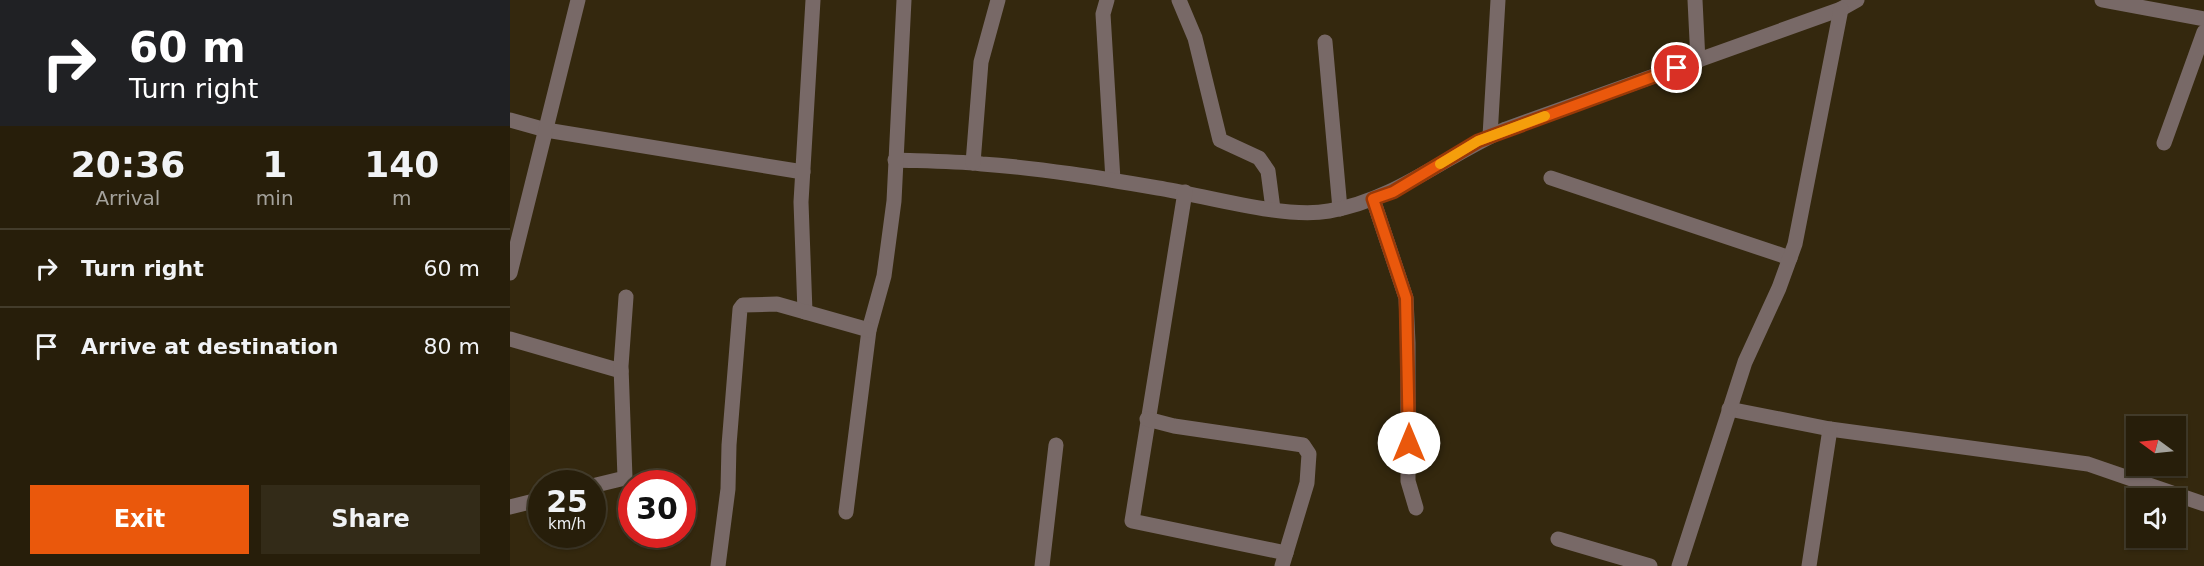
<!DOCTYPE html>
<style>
:root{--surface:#271e0a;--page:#332b18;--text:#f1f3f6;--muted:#a4a29c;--line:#433c2b;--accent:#ea580c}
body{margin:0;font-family:"DejaVu Sans",sans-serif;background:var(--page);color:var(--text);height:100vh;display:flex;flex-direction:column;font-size:22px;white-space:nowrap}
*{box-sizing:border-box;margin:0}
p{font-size:20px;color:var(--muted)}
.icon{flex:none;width:33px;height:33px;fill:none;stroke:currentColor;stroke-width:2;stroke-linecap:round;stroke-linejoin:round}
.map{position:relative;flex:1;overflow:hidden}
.side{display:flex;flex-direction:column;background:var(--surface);width:510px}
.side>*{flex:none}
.guide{background:#202124;color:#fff;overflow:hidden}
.needle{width:39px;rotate:285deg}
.buttons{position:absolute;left:1616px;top:416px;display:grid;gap:12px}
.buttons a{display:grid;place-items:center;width:60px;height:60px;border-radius:0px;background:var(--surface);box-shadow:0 2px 4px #0004,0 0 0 2px var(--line);font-size:30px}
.speed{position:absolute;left:18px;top:470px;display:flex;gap:12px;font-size:30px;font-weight:700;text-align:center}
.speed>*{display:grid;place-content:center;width:78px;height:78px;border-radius:50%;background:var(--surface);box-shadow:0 2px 4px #0004,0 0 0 2px var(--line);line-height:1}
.speed small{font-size:15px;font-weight:400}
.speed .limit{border:9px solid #d22;background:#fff;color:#111}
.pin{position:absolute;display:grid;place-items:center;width:51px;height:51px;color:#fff;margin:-26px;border:3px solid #fff;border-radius:50%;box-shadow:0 2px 6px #0007}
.me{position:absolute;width:66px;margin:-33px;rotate:0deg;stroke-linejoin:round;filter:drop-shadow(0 0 4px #0008)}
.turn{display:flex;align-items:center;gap:21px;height:126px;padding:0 30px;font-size:27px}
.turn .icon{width:78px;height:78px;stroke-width:2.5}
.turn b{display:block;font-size:42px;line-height:51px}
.eta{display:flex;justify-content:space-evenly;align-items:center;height:102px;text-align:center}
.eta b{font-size:36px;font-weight:700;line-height:42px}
.action{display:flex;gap:12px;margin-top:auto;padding:12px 30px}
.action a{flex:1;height:69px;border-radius:0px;background:var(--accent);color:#fff;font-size:24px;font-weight:700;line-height:69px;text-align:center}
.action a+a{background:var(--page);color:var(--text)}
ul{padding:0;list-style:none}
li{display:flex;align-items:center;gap:18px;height:78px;padding:0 30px;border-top:2px solid var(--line)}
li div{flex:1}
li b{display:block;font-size:22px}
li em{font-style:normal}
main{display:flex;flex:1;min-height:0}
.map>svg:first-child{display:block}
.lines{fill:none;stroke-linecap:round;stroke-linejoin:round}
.minor{stroke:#786967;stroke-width:15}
.route-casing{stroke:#983908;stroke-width:15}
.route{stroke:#ea580c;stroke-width:10}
.slow{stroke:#f59e0b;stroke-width:10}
</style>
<main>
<section class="side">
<div class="guide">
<div class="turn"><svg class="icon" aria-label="right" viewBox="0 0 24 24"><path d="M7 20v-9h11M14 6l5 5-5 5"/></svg><div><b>60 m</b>Turn right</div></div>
</div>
<div class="eta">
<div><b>20:36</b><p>Arrival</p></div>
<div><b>1</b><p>min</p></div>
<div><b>140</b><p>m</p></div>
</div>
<ul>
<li><svg class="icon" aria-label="right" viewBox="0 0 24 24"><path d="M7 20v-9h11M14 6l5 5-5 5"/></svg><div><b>Turn right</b></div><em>60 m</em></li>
<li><svg class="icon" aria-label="arrive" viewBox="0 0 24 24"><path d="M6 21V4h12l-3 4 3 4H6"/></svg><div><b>Arrive at destination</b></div><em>80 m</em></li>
</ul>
<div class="action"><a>Exit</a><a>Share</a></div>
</section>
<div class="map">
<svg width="1694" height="566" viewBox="0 0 1694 566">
<rect width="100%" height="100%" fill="#34280e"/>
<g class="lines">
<g class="minor">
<path d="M597 0 593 14 603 180"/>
<path d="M669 0 685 38 710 140 749 158 758 171 763 209"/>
<path d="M1185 0 1188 61"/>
<path d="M1592 0 1694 19"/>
<path d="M815 42 830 209"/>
<path d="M0 120 36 130 293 172"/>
<path d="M980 136 988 0"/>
<path d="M1654 143 1694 32"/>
<path d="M385 160C414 161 443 161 472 164 531 168 590 178 648 188 697 196 773 219 819 211 886 200 936 155 996 129L1331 9 1347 0"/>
<path d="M463 163 471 62 488 0"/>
<path d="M1041 178 1280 258"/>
<path d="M675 192 622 521 776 553"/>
<path d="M863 199 896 298 898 343V481L906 508"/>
<path d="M0 273 68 0"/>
<path d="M295 312 291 202 303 0"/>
<path d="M0 339 111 371"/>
<path d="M1219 409 1320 429 1578 464 1694 504"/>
<path d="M637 419 664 426 793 445 799 454 797 483 772 566"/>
<path d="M82 486 115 478 111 366 116 297"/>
<path d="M0 507 32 499"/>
<path d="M336 512 359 330 374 276 384 201 394 0"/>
<path d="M1048 539 1140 566"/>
<path d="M208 566 218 489 219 445 230 309 233 305 267 304 359 330"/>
<path d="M532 566 546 445"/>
<path d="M1169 566 1235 362 1269 288 1285 244 1331 9"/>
<path d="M1299 566 1320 429"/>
</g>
</g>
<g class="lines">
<defs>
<path id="route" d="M899 443 896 298 863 199 883 192 968 141 1167 68"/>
</defs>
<use href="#route" class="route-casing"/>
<use href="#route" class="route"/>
<path class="slow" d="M930 164 968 141 1035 116"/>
</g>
</svg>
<div class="buttons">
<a><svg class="needle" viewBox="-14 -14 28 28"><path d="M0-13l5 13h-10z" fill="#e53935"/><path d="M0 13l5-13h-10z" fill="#a4a29c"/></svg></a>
<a><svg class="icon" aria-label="sound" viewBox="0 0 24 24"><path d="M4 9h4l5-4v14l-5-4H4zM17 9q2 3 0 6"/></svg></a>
</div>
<div class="speed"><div>25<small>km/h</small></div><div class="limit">30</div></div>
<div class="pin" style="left:1167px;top:68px;background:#d93025"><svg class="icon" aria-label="arrive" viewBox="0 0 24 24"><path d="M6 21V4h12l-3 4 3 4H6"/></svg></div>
<svg class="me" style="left:899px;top:443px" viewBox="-20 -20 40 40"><circle r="19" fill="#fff"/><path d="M0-13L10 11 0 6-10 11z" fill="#ea580c"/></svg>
</div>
</main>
